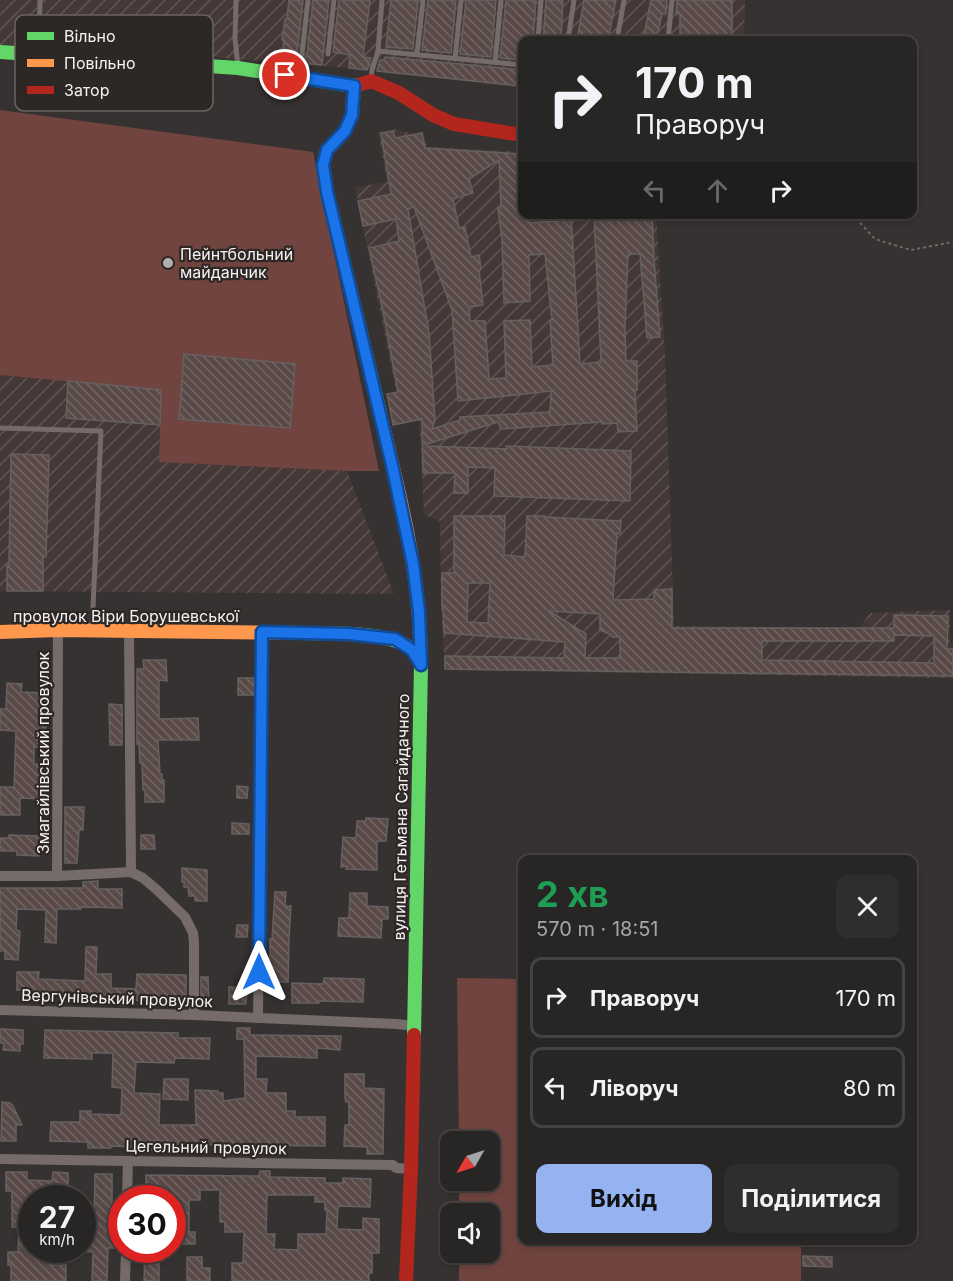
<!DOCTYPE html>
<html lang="uk">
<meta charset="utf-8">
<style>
:root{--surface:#282625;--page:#302e2d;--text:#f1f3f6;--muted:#a5a5a7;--line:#444342;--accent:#95b2f1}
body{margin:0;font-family:Inter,sans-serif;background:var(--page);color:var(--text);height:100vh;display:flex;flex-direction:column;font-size:22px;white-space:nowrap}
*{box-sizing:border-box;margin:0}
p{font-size:20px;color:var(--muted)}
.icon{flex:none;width:33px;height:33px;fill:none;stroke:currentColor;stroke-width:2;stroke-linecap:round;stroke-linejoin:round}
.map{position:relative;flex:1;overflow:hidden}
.side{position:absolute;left:518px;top:855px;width:399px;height:390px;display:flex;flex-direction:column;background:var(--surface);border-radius:12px;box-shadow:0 3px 9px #0003,0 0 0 2px var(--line)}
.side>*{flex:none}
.top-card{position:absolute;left:518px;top:36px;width:399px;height:183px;border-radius:12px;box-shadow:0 3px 9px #0003,0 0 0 2px var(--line);background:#282625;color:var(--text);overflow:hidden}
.needle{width:39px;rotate:231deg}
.controls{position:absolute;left:440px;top:1131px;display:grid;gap:12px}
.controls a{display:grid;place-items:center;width:60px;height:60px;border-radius:12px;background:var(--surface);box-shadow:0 3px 9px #0003,0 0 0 2px var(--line);font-size:30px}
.speed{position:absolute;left:18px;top:1185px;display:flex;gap:12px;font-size:30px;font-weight:700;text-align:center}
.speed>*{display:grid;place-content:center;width:78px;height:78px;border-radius:50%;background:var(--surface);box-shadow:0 3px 9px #0003,0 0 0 2px var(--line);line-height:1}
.speed small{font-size:15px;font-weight:400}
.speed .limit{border:9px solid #d22;background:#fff;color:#111}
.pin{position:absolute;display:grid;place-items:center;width:51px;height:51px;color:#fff;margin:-26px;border:3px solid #fff;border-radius:50%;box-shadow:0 2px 6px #0007}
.me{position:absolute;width:66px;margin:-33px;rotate:0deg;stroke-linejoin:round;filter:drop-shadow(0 0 4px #0008)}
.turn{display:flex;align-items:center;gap:21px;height:126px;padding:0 18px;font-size:27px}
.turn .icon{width:78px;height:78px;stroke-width:2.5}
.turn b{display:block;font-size:42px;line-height:51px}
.lanes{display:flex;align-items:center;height:57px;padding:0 18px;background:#0003;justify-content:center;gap:30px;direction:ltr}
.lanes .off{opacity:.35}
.round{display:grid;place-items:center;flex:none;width:63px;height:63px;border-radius:12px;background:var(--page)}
.overview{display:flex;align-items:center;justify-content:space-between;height:102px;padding:0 18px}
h1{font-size:36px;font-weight:700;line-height:45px;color:#1e9e55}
.cta{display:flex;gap:12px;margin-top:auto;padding:12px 18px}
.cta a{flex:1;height:69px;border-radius:12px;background:var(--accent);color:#111;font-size:24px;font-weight:700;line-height:69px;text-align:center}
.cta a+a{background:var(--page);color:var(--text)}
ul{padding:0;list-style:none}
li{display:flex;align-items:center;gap:18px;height:81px;margin:0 12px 9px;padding:0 6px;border:3px solid var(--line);border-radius:12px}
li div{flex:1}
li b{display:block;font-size:22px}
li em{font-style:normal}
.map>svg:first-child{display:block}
.industrial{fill:url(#industrial-furrows)}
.green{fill:#72443f}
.building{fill:url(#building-back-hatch);stroke:#656161;stroke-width:1.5;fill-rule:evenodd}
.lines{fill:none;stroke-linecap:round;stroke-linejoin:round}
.path{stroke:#706968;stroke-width:2;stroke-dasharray:3 3;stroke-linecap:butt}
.lane{stroke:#756b69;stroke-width:5}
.street{stroke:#756b69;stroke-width:10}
.fast{stroke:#63d668;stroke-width:14}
.slow{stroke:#ff974d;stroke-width:14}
.jam{stroke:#b3261e;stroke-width:14}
.route-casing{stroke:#114b97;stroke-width:15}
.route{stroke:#1a73e8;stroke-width:10}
.poi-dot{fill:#b3afae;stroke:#2d2726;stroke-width:2}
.labels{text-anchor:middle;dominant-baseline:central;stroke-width:4.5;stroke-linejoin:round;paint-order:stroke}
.poi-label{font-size:16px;fill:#f7f2f2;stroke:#2d2726;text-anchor:start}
.street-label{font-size:16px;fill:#f7f2f2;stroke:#2d2726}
.key{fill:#2d2726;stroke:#6a6463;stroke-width:1.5}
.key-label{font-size:16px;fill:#f7f2f2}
</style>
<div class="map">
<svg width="953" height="1281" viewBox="0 0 953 1281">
<defs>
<pattern id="industrial-furrows" width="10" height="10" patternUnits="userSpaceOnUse" patternTransform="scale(1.5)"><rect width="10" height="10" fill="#453938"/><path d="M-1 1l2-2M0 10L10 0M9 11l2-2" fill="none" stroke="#615655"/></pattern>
<pattern id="building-back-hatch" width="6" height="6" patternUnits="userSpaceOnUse" patternTransform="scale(1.5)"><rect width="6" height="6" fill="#594a48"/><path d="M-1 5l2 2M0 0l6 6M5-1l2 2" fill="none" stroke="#726563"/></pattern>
</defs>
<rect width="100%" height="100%" fill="#363231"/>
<g class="industrial">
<path d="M0 0H745L744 40H522V88L372 70 210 57 83 47 0 46Z"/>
<path d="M393 129 409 133 423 132 427 147 522 152V214L656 215 665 355 674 626 860 628 870 613 950 610V643L953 644V678L445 670 441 607 440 521 424 515 418 395 397 396 355 187 387 182 378 132Z"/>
<path d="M0 375 161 390 159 462 347 471 394 594 0 591Z"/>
</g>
<g class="green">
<path d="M0 110 313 152 379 471H347L159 462 161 390 0 375Z"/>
<path d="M457 978 522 979V1240L801 1241V1281H459V1253L489 1252V1214L459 1213V1181L489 1180V1142L459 1141Z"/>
</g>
<g class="building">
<path d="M289 0H303L297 53 299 58 302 59 306 57 307 55 313 0H329L322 65 282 61 284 40H282L285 19H287Z"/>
<path d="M339 0H370L363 57 371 58 367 70 349 68 350 55 333 52Z"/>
<path d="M391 0H418L413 49 386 47Z"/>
<path d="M428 0H456L451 53 422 50Z"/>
<path d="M466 0H496L491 57 460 54Z"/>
<path d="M506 0H536L533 40H522V60L500 58Z"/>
<path d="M546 0H563L561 40H543Z"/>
<path d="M584 0H616L608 40H577Z"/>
<path d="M651 0H667L666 14H662L656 40H643Z"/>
<path d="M677 0H732V40H680V14H676Z"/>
<path d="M385 57 522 70V86L377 71 380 60H384Z"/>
<path d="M393 131 395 138 422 133 425 148 522 154V214H529V223L558 221V214H571L580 364 601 362 594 214H652L654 259 660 337 647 338 640 254H628L625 327 626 361H637V390H635L637 431 618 432 617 423 602 424V422L501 429 498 422 427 444V446L507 449 506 446 631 451 630 501 494 496 495 468 468 467V493H454L455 473H423L422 419 393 425 387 394 398 392 383 311 369 248 399 241 396 219 363 226 358 201 391 194 381 133ZM499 160 501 208H498L502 239 504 303 530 301 529 255 545 254 552 320H550L553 365 532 367 530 320 504 321 506 378 489 379 485 321H470L469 307 483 305 479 270 481 269 479 255 471 257 465 227 459 228 453 199 473 193 469 179ZM414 207 452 310 458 401 551 391 550 412 460 417V420L432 429 435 420 429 333 408 209Z"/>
<path d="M184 354 295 364 290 428 179 419Z"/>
<path d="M68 381 161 390 160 425 66 418Z"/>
<path d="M11 454 49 455 46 557H43V591H7V565H9Z"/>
<path d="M454 516H505L504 555 525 557 527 516H545V517L621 521 620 533H617L613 600 654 599V590L672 589V628H894V615L948 616 947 649H953V676L445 669V656L564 658 565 642 444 633 443 606H442V573H454ZM468 583H490L488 623 467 622ZM549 611 600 614V630L612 635V637H620V658H585L586 634ZM894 635 934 636V663L762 660V641H894Z"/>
<path d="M143 660H166L167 681 159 680V719L198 718 199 740H158L160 774H162V780H164V802H145V790H143L142 763H140L139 744H137V669H144Z"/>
<rect x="238" y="678" width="16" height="17"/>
<path d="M7 683 22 684 21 692 47 693 45 747H34V764H45L43 799 20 798V815H0V787H14L16 731 0 730V709H6Z"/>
<path d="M109 704 122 705V745H110Z"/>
<path d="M237 786 248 787 247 798H237Z"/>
<path d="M65 807H84L83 830H79L77 863H65Z"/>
<path d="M366 818 388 819 386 841H377V870L346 869 347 866 341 867 343 837 356 838 357 821H366Z"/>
<path d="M232 823 249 824V834H232Z"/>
<path d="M9 835 40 836 39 856 17 855V851H0V838H9Z"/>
<path d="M141 835H154L155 849H141Z"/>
<path d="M182 868 207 870V901H195V896H189L188 887H184V882H182Z"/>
<path d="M98 881V889H122V908L81 907V909H57L56 943 45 942 46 910 17 909 16 930 20 931 18 960 5 959V951H0V888H83V882Z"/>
<path d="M275 892H286L285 906H291L289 938 288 982H273V973L270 972V939H272Z"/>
<path d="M350 893H367V906L388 907V919H382L381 938 338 936 339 918H349Z"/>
<path d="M237 925H248L247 937H236Z"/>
<path d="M86 947H97L96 974H111V988L136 989 137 974 186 975V1007H178V1001L127 1000 126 1006 115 1005V1001L63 998V992L38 991V999L23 998V990H17V972H39L38 979 85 981Z"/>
<path d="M201 977H208L209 1006H201Z"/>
<path d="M324 978 364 979 363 1002 319 1001V1003H292V983L323 984Z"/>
<path d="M229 987 247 988 246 1004H229Z"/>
<path d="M237 1028H250V1035L341 1036 340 1050 317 1048V1058L256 1056V1079H267L266 1093H286V1111H295V1117H325V1146L175 1144V1142L154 1140V1150H139V1147L111 1146V1148H88V1142L50 1141 51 1122H80V1111H91L90 1114 121 1115 122 1088 112 1087 113 1053H92V1059L44 1058 45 1030 178 1033V1038H210L209 1059 175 1058 174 1063 136 1062 134 1093 160 1094 159 1125H196L195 1090 218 1091V1093H223V1101L245 1098 244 1039H237Z"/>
<path d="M0 1029 23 1030V1044H20V1051L3 1050 4 1043H0Z"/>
<path d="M345 1074H364V1088L384 1089 383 1154H367V1147L344 1146 345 1125H349V1102H346L345 1098Z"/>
<path d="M164 1079H188V1100L163 1099Z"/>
<path d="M2 1102 10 1103 13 1106 22 1125H16V1141H1Z"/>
<path d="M260 1171H270V1177L325 1178V1183H343V1178L371 1179 370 1207 338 1206 337 1229 363 1230V1218L379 1219V1253H372V1273H369V1281H232V1263H243L244 1232H225V1222H220V1190H200V1200H189V1232H195V1244H172V1198H146V1175L259 1176ZM267 1195H315V1202H325V1210H327L326 1234H298V1250L274 1249 275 1234H266Z"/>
<path d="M6 1172H27V1180L52 1181 53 1172 68 1173V1186H71V1198H32V1250H52V1265H66V1281H11V1265H8V1252H18L19 1227H12V1191H6Z"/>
<path d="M95 1174H112V1220H117V1248H108L107 1281H92L93 1252 82 1251V1221H86V1219L94 1220Z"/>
<path d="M145 1253 159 1254V1281H144Z"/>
<path d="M803 1256 832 1257V1267L803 1266Z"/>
<path d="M187 1257H202V1268H210V1281H187Z"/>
</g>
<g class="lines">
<path class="path" d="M852 214 875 239 911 250 953 242"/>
<g class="lane">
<path d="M236 1 235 39 238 66"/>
<path d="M538 40 541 0"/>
<path d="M568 40 574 0"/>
<path d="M617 40 624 0"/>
<path d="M668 40 672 0"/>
<path d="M378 51 522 65"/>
<path d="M39 53 40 0"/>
<path d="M302 54 308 0"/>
<path d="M328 54 334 0"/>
<path d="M417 54 423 0"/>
<path d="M455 59 461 0"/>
<path d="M495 62 501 0"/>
<path d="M371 79 372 70 378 51 382 0"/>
<path d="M0 428 101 431 92 630"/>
</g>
<g class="street">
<path d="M129 631 131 872"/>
<path d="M0 876H57L131 872 143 878 156 889 185 917 193 933 194 943V1015"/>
<path d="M57 876 58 630"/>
<path d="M0 1010 194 1015 397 1024 414 1026"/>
<path d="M258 1018 262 632"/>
<path d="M0 1159 393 1165 396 1168 411 1169"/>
<path d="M127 1198 128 1161"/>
<path d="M125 1281 126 1250"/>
</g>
<g class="fast">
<path d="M0 52 238 68 354 86 358 85"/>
<path d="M354 86 352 115 345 131 327 150 323 165 327 192 380 413"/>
<path d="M305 633C333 634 390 631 411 649 415 653 418 660 421 665"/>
<path d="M414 1035 421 665 420 634"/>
</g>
<g class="slow">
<path d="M380 413C397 485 417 559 420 634"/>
<path d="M0 632 58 630 305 633"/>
</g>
<g class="jam">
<path d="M358 85 371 81 399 93 433 115 454 124 522 135"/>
<path d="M406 1281 411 1169 414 1035"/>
</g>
</g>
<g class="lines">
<defs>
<path id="route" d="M259 972 262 632 349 634 395 639 412 650 421 665 419 612 413 564 392 465 327 192 323 165 327 150 345 131 352 115 354 86 285 75"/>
</defs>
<use href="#route" class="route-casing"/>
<use href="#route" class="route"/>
</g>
<circle class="poi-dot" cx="168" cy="263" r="6"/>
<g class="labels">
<g class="poi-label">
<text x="180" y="254">Пейнтбольний<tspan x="180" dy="18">майданчик</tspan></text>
</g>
<g class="street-label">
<text x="126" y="616">провулок Віри Борушевської</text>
<text transform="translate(43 753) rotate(-90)">Змагайлівський провулок</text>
<text transform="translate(401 817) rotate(-89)">вулиця Гетьмана Сагайдачного</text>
<text transform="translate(117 998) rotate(2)">Вергунівський провулок</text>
<text transform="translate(206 1147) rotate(1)">Цегельний провулок</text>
</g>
</g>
<rect x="15" y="15" width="198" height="96" rx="9" class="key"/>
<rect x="27" y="32" width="27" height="8" fill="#63d668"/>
<rect x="27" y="59" width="27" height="8" fill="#ff974d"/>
<rect x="27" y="86" width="27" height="8" fill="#b3261e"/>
<g class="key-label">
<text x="64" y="42">Вільно</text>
<text x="64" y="69">Повільно</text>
<text x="64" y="96">Затор</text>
</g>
</svg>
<div class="controls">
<a><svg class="needle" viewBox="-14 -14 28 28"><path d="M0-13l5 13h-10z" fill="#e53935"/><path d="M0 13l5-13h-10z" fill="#a5a5a7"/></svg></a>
<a><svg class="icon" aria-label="sound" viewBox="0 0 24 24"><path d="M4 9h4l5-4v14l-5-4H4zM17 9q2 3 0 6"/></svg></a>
</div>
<div class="speed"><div>27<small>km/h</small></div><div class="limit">30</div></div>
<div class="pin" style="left:285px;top:75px;background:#d93025"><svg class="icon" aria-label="arrive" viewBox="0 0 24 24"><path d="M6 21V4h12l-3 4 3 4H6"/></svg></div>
<svg class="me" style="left:259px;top:972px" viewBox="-20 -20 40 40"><path d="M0-17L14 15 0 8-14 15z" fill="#1a73e8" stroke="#fff" stroke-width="4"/></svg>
<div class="top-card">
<div class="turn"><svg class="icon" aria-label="right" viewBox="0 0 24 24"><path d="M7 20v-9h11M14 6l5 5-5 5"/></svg><div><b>170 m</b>Праворуч</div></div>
<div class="lanes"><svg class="icon off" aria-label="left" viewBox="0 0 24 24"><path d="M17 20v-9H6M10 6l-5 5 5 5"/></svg><svg class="icon off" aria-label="ahead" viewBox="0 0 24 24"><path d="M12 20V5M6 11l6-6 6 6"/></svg><svg class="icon" aria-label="right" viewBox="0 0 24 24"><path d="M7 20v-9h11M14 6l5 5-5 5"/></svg></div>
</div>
<section class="side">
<div class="overview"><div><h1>2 хв</h1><p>570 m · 18:51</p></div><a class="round"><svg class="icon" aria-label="close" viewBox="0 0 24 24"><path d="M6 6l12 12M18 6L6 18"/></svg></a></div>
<ul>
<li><svg class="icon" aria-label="right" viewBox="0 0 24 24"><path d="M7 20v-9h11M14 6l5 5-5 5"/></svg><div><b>Праворуч</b></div><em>170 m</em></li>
<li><svg class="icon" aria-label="left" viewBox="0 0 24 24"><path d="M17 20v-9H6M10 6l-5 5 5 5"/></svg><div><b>Ліворуч</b></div><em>80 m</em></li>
</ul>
<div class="cta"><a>Вихід</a><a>Поділитися</a></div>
</section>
</div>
